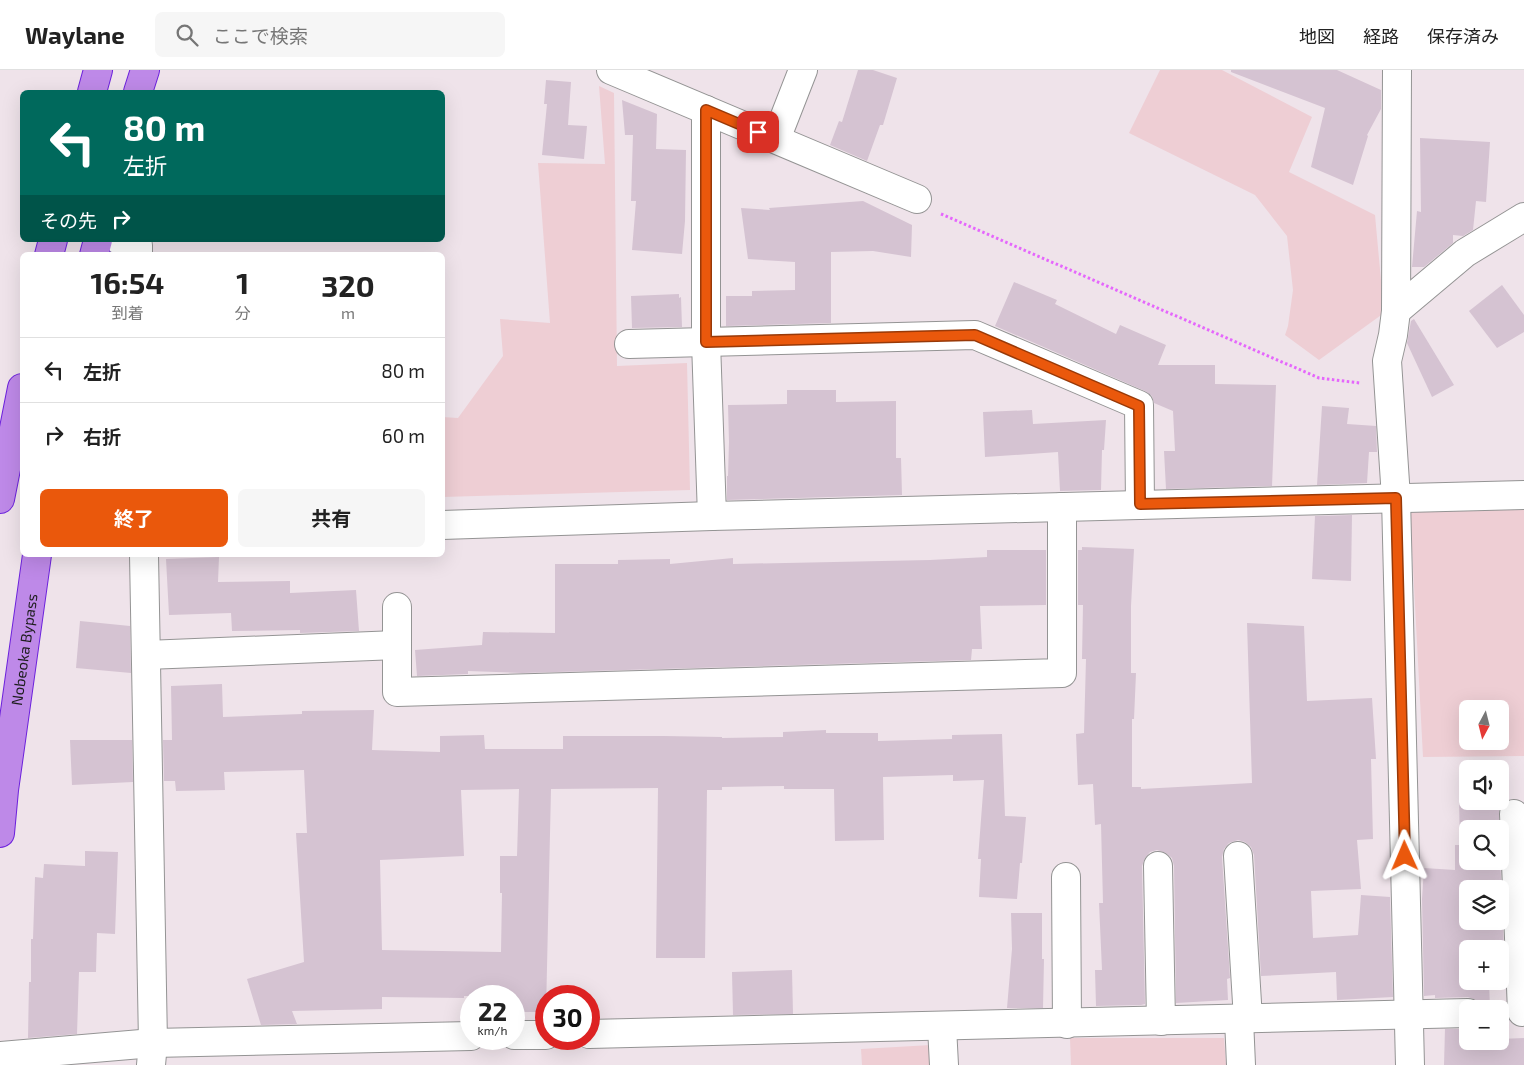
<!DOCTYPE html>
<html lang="ja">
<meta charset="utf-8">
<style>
:root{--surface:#fff;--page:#f6f6f6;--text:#222;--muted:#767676;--line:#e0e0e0;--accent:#ea580c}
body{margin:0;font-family:"Exo 2","Noto Sans JP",sans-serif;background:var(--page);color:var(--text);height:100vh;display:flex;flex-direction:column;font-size:19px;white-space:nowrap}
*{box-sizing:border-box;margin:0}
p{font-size:16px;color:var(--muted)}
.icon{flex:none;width:28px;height:28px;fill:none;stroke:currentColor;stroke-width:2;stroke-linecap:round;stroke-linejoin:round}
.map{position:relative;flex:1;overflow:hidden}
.sheet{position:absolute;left:20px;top:182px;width:425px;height:305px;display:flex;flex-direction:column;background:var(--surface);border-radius:8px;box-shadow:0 5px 20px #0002}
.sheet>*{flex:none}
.top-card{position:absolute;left:20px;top:20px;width:425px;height:152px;border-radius:8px;box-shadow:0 5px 20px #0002;background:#00695c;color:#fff;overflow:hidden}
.needle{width:32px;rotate:187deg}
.buttons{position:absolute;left:1459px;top:630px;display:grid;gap:10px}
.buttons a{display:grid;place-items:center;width:50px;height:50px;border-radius:8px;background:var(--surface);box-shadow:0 5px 20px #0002;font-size:25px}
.speed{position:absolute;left:460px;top:915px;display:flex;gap:10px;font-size:25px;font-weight:700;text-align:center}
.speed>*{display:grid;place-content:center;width:65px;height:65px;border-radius:50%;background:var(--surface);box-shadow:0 5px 20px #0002;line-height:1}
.speed small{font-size:12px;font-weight:400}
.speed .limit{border:8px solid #d22;background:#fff;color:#111}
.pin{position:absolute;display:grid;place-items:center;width:42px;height:42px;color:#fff;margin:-21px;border-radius:10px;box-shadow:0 2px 8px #0006}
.me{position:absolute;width:55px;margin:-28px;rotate:359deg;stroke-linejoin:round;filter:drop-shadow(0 0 4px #0008)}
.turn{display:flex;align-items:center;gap:18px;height:105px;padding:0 20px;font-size:22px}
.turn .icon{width:65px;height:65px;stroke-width:2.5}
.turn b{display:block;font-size:35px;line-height:42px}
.then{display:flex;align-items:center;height:48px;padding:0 20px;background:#0003;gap:10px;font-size:19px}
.eta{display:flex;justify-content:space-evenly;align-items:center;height:85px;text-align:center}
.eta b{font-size:30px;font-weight:700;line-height:35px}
.button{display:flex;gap:10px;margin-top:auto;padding:10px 20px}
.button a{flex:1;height:58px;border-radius:8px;background:var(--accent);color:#fff;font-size:20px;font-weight:700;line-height:58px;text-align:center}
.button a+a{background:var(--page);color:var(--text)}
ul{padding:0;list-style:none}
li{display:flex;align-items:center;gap:15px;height:65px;padding:0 20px;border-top:1px solid var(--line)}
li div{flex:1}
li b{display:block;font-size:19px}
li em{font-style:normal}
header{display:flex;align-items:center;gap:30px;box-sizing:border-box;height:70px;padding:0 25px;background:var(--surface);border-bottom:1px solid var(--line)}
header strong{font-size:24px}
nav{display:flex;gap:28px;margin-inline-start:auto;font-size:18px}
.search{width:350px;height:45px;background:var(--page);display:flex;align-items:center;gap:12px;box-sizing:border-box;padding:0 18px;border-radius:8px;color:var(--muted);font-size:19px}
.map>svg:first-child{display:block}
.farmland{fill:#eeced4;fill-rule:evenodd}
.building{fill:#d5c3d2;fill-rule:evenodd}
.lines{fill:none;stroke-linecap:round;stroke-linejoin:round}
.minor-casing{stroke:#949494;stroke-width:30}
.highway-casing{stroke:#6c21dc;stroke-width:30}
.path{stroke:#e567fc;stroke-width:3;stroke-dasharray:2.5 2.5;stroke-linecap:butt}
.minor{stroke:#fff;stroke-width:28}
.highway{stroke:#be89e8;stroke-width:28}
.route-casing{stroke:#983908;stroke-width:12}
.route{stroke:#ea580c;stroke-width:9}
.labels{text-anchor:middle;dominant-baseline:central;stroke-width:5;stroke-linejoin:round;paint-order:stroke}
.street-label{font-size:15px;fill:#1d1d1d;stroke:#fff}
</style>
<header>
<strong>Waylane</strong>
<div class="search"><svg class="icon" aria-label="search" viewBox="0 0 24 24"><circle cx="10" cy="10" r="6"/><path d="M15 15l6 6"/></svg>ここで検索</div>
<nav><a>地図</a><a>経路</a><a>保存済み</a></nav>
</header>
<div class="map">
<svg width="1524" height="995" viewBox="0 0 1524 995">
<rect width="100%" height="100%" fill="#efe3ea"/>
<g class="farmland">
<path d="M1160 0H1222L1312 47 1289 102 1375 145 1384 243 1319 290 1285 265 1288 256 1293 220 1287 166 1255 125 1129 63Z"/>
<path d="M599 16 614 23 617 296 687 293 690 420 443 427 442 347 458 348 503 286 500 249 550 253 538 93 605 94Z"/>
<path d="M1524 438V686L1423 687 1410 440ZM1468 639H1500V671H1468Z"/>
<path d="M1070 968H1224L1226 995H1071Z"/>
<path d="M931 975 932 995H862L861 979Z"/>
</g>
<g class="building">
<path d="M858 0H873L897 8 883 55H880L867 91 830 75 839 51 842 52Z"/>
<path d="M1231 0H1337L1381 20V39L1367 65 1368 66 1353 115 1311 97 1325 38 1231 2Z"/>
<path d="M546 10 571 12 568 55 587 56 584 89 542 85 547 34H544Z"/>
<path d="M622 30 657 44 656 79 686 80 685 151 682 184 632 180 636 131H631L633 65H625Z"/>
<path d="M1420 68 1490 72 1486 132 1476 131 1473 160 1463 166 1453 165V173L1424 197H1412L1417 141 1421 142Z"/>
<path d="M863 131 912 155 911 187 873 181 831 182V253L726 256V226H752V221L795 220V192L748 189 741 138 770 140 769 138Z"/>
<path d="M1014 212 1057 230 1055 234 1116 264 1120 255 1166 275 1158 295H1215V314L1276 315 1272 416 1166 419 1164 381H1175L1173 341 1154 333 1152 326 1145 321 995 256Z"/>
<path d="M1502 215 1524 245V262L1497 278 1469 241Z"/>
<path d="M679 224V228L681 227 682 257 632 258 631 226Z"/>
<path d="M1414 249 1454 315 1432 327 1407 273 1411 251Z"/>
<path d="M787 320H836V332L896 331V388H901L902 425 727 430V406H728L729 372 728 335 787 334Z"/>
<path d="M1322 336 1349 338 1347 354 1376 356 1377 382H1369L1367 413 1317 415Z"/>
<path d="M1032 340 1033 354 1106 350 1104 380H1102L1101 420 1060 421 1058 382 985 387 983 342Z"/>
<path d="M1352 445 1351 511 1312 509 1315 446Z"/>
<path d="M1082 477 1134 479 1131 536V603H1136L1134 649H1132V717H1141V719L1252 713 1247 553 1304 556 1307 631 1372 628 1376 689H1371L1373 769 1357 770 1361 819 1311 821 1313 868 1358 865 1361 825 1390 827 1393 927 1337 930 1336 902 1261 906 1254 785 1251 777 1245 772 1238 770 1229 773 1224 779 1222 787 1230 908 1227 909 1228 930 1176 933 1174 796 1172 788 1166 783 1157 780 1150 782 1145 788 1142 796 1145 934 1141 935 1096 936 1095 900H1102L1099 833H1103L1101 754 1095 755 1093 714 1078 715 1076 664 1084 663 1086 589H1082L1083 535H1078V480H1082Z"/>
<path d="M987 480H1046V535L980 536 982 579H972L971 590 522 603 468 601V604L417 606 415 580 482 575 483 562 555 563V494H618V490L670 489V494L733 488V494L930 490 987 487Z"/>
<path d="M219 487 218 512 290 511V523L356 520 359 561 300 563V560L232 561 231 543 169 545 166 489Z"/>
<path d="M80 551 130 556 131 603 76 598Z"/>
<path d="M222 614 223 647 302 644V641L374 640 372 680 440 682V666L484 665 485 679H563V666H664L722 667V668L783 667V662L826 660V663H878V671L952 669V665L1002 664 1005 746 1026 747 1022 793H1020L1017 829 979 827 981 789H978L984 710 953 711V705L883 707 884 770 835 771 834 719H784V716L722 717V720H707L705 888H656L658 718 551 719 546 942H514V926H464V928L382 927V939L292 941 297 954 261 955 247 909 304 892 296 763H307L304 700 224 702 225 720 176 721 175 711H164L163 670H172L171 616ZM519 719 517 786H500V823H502L501 882 382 880 380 790 464 786 461 720Z"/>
<path d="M70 670H132L133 712 72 715Z"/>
<path d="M1459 731H1499V759H1468V791H1500V785L1504 881H1500V879H1468V911H1489L1490 939H1483L1481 934 1476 930 1468 927 1435 928V925L1424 926 1422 829 1424 798 1455 800V775H1460ZM1468 819H1500V851H1468Z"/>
<path d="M85 781 118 782 115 864 97 863 96 902H79L77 964 28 968 29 912H31V869H33L35 807 43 808 44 794 85 796Z"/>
<path d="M1011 843H1042V889H1044L1043 938H1007L1012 879Z"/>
<path d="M792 900 793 944 733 945 732 902Z"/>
<path d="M1445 959H1468V971H1500V969L1524 968V995H1444Z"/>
</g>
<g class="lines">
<defs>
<g id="minor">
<path d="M611 0 917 129"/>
<path d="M1397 0 1396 241 1393 265 1387 291 1396 428 1410 995"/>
<path d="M706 40V272L712 446"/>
<path d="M776 69 803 0"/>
<path d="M119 170 138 175V185"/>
<path d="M1396 241 1465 183 1524 147"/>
<path d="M629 274 975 265 1139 335 1140 435"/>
<path d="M442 455 712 446 1524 425"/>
<path d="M144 485 153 973 151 995"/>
<path d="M397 537V622L1062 603V437"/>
<path d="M146 585 397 575"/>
<path d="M1514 744 1522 942"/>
<path d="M1238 786 1248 949"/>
<path d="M1158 796 1161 951"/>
<path d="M1066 807 1067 954"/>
<path d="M1239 949 1241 995"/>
<path d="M942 957 944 995"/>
<path d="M589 964 1468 943"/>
<path d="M514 965H546"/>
<path d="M0 986 153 973 471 966"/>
</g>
<g id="highway">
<path d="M92 22 98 0"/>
<path d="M138 22 145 0"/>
<path d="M49 185 53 170"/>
<path d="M94 185 98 170"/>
<path d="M0 429 22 318"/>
<path id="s1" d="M0 763 4 720 37 485"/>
</g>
</defs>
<use href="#minor" class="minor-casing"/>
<use href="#highway" class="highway-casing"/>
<path class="path" d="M941 144 1319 308 1360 313"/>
<use href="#minor" class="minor"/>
<use href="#highway" class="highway"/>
</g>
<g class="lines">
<defs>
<path id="route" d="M758 62 706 40V272L975 265 1139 336 1140 434 1396 428 1405 786"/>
</defs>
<use href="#route" class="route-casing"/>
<use href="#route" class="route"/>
</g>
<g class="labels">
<g class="street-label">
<text stroke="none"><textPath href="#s1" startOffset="185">Nobeoka Bypass</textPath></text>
</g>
</g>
</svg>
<div class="buttons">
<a><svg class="needle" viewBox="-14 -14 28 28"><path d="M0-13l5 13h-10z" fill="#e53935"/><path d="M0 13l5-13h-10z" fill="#767676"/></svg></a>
<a><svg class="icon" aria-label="sound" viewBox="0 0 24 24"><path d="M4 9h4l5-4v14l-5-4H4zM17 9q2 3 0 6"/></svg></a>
<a><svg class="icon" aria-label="search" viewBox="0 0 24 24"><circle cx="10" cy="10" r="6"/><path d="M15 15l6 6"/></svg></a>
<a><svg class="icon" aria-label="layers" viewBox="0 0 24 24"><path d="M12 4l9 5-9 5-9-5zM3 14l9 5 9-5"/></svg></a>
<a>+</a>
<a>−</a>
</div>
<div class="speed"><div>22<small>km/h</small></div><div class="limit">30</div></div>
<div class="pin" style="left:758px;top:62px;background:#d93025"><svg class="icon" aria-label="arrive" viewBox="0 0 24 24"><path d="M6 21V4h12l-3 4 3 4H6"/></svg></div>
<svg class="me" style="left:1405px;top:786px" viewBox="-20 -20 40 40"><path d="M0-17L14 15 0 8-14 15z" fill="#ea580c" stroke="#fff" stroke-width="4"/></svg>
<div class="top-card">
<div class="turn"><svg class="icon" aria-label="left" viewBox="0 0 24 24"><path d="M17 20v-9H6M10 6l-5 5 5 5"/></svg><div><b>80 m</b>左折</div></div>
<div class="then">その先<svg class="icon" aria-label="right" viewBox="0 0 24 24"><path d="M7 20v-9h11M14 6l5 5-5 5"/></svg></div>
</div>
<section class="sheet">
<div class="eta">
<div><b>16:54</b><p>到着</p></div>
<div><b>1</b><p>分</p></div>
<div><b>320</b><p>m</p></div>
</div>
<ul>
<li><svg class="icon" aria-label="left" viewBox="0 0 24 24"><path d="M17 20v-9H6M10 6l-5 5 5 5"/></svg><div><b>左折</b></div><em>80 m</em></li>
<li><svg class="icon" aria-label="right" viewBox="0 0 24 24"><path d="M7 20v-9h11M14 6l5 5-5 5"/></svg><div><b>右折</b></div><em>60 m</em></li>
</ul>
<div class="button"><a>終了</a><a>共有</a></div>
</section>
</div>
